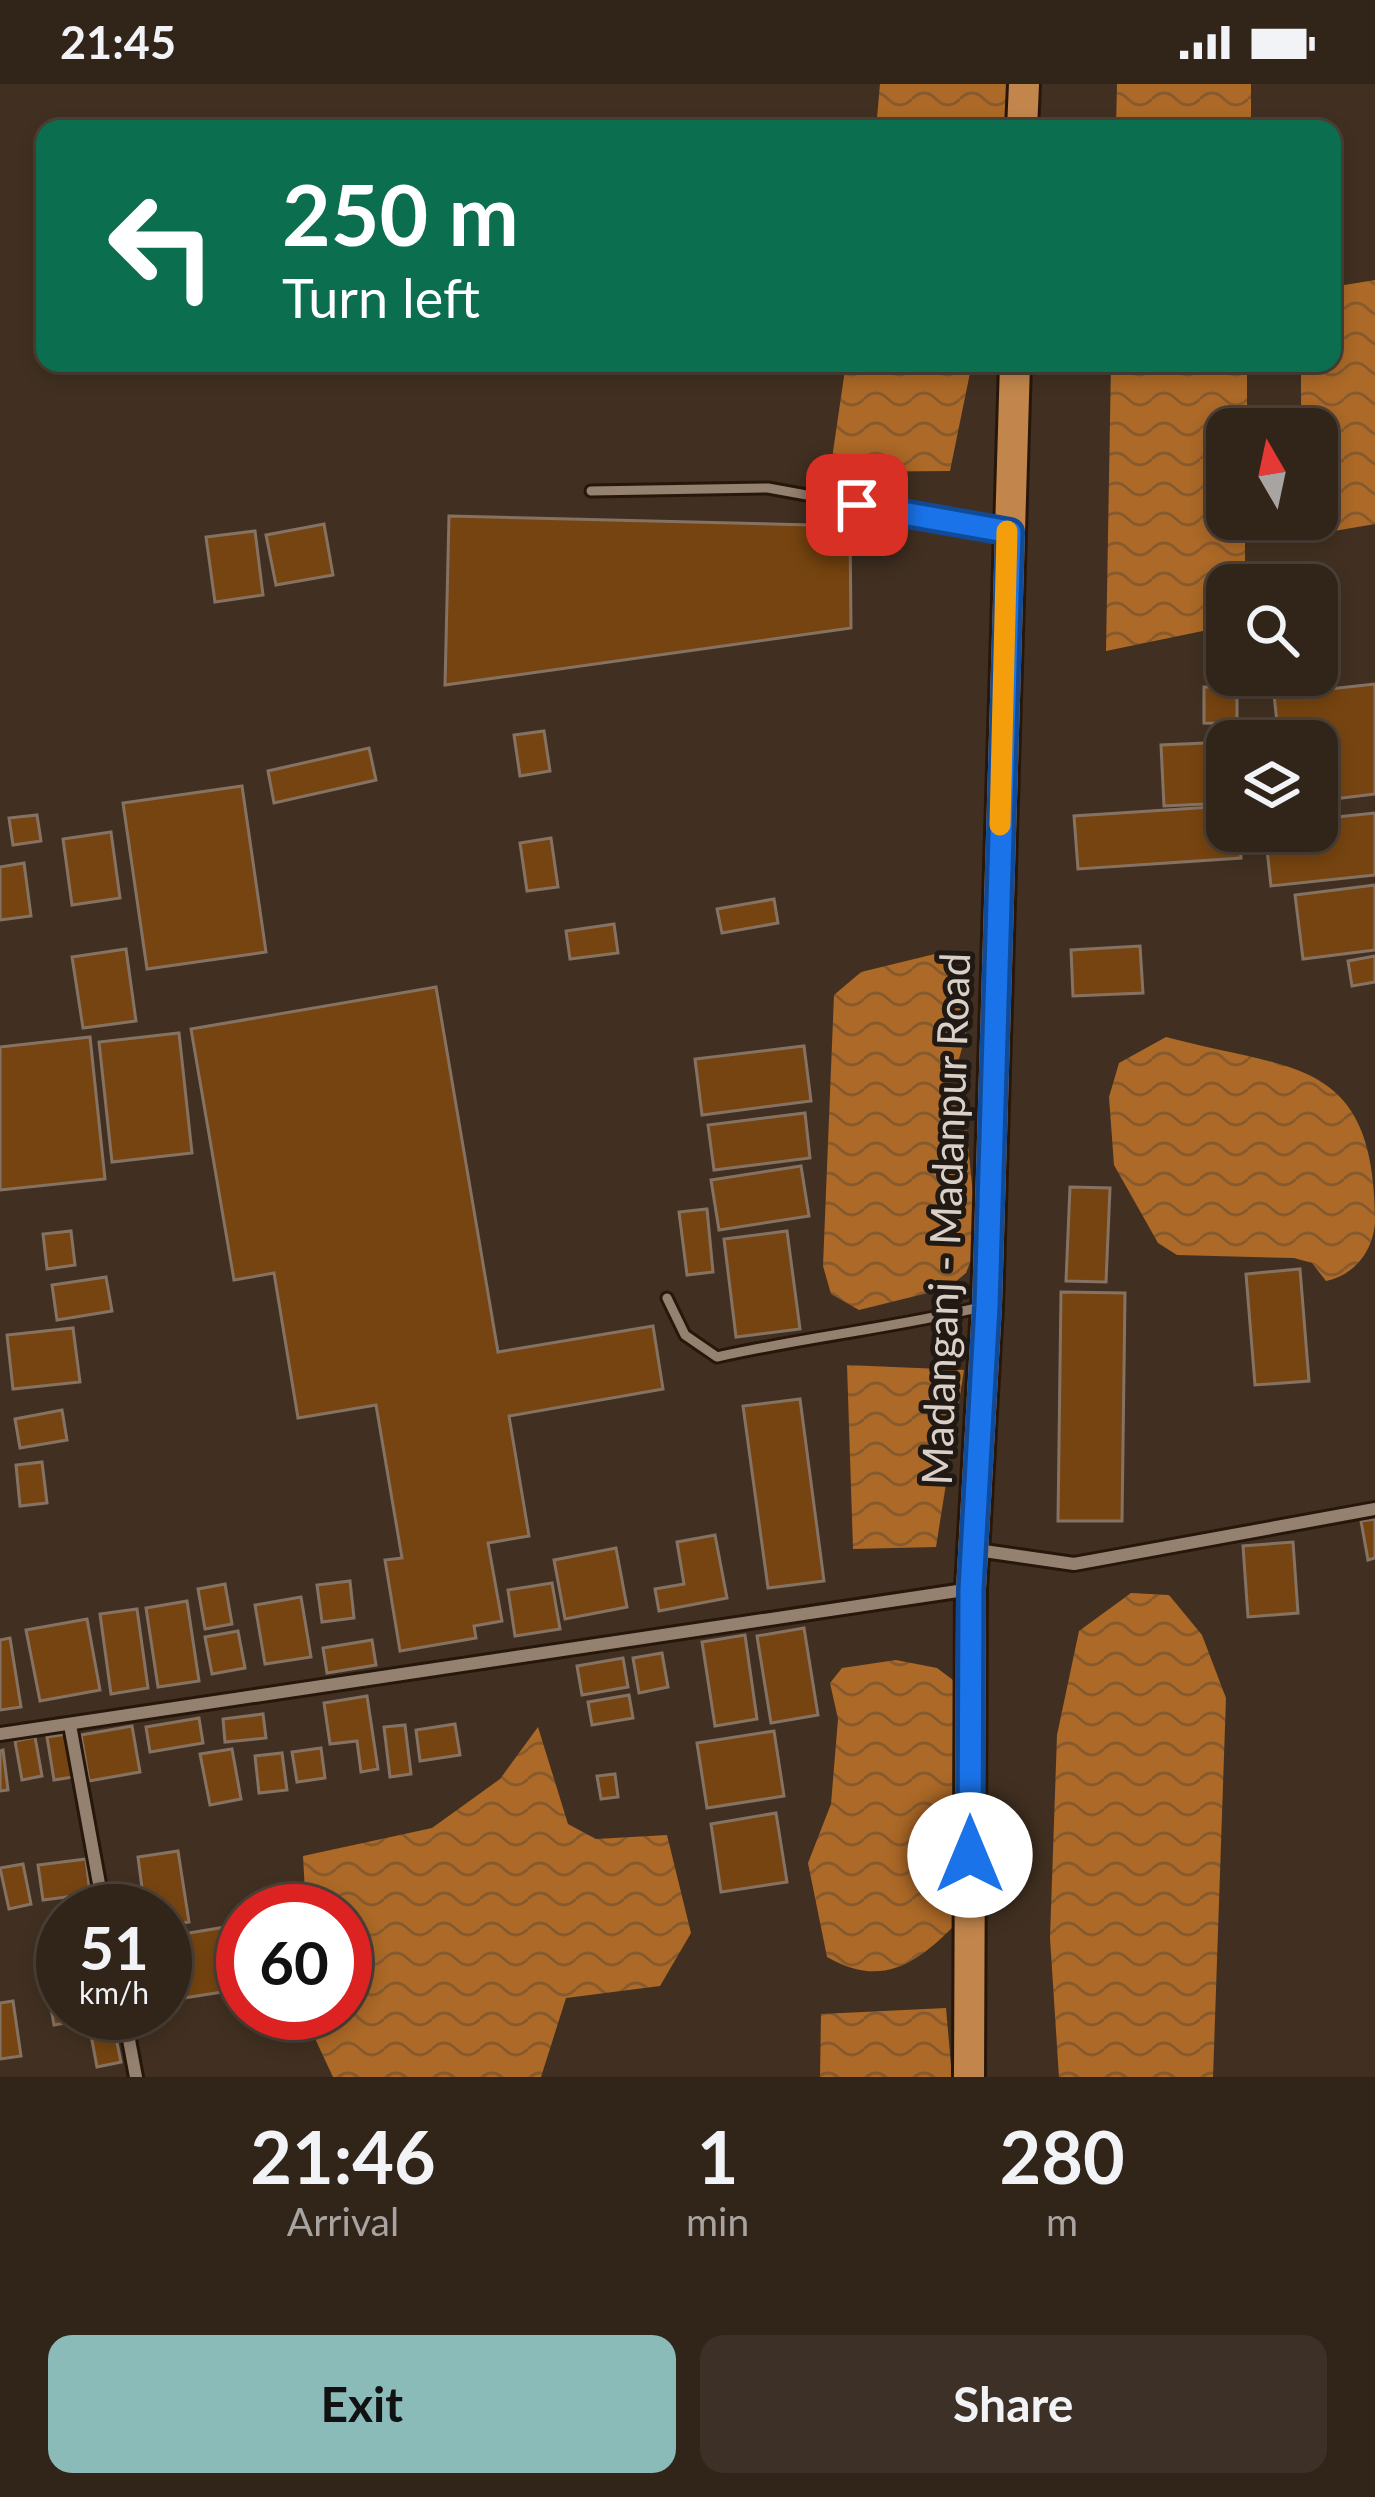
<!DOCTYPE html>
<style>
:root{--surface:#312419;--page:#3d3026;--text:#f1f3f6;--muted:#a8a4a2;--line:#4c4138;--accent:#8bbbb9}
body{margin:0;font-family:Lato,sans-serif;background:var(--page);color:var(--text);height:100vh;display:flex;flex-direction:column;font-size:45px;white-space:nowrap}
*{box-sizing:border-box;margin:0}
p{font-size:39px;color:var(--muted)}
.icon{flex:none;width:66px;height:66px;fill:none;stroke:currentColor;stroke-width:2;stroke-linecap:round;stroke-linejoin:round}
.map{position:relative;height:1993px;overflow:hidden}
.sheet{display:flex;flex-direction:column;background:var(--surface);flex:1}
.sheet>*{flex:none}
.banner{position:absolute;left:36px;top:36px;width:1305px;height:252px;border-radius:24px;box-shadow:0 6px 18px #0003,0 0 0 3px var(--line);background:#0b6e4f;color:#fff;overflow:hidden}
.needle{width:78px;rotate:351deg}
.controls{position:absolute;left:1206px;top:324px;display:grid;gap:24px}
.controls a{display:grid;place-items:center;width:132px;height:132px;border-radius:24px;background:var(--surface);box-shadow:0 6px 18px #0003,0 0 0 3px var(--line);font-size:60px}
.speed{position:absolute;left:36px;top:1800px;display:flex;gap:24px;font-size:60px;font-weight:700;text-align:center}
.speed>*{display:grid;place-content:center;width:156px;height:156px;border-radius:50%;background:var(--surface);box-shadow:0 6px 18px #0003,0 0 0 3px var(--line);line-height:1}
.speed small{font-size:30px;font-weight:400}
.speed .limit{border:18px solid #d22;background:#fff;color:#111}
.pin{position:absolute;display:grid;place-items:center;width:102px;height:102px;color:#fff;margin:-51px;border-radius:24px;box-shadow:0 6px 18px #0006}
.me{position:absolute;width:132px;margin:-66px;rotate:0deg;stroke-linejoin:round;filter:drop-shadow(0 0 9px #0008)}
.turn{display:flex;align-items:center;gap:42px;height:252px;padding:0 48px;font-size:54px}
.turn .icon{width:156px;height:156px;stroke-width:2.5}
.turn b{display:block;font-size:84px;line-height:102px}
.eta{display:flex;justify-content:space-evenly;align-items:center;height:204px;text-align:center}
.eta b{font-size:72px;font-weight:700;line-height:84px}
.button{display:flex;gap:24px;margin-top:auto;padding:24px 48px}
.button a{flex:1;height:138px;border-radius:24px;background:var(--accent);color:#111;font-size:48px;font-weight:700;line-height:138px;text-align:center}
.button a+a{background:var(--page);color:var(--text)}
.status{display:flex;justify-content:space-between;align-items:center;height:84px;padding:0 60px;background:var(--surface);direction:ltr}
.status svg{height:33px;fill:currentColor}
.map>svg:first-child{display:block}
.water{fill:url(#water-waves)}
.building{fill:#764410;stroke:#867262;stroke-width:3}
.lines{fill:none;stroke-linecap:round;stroke-linejoin:round}
.lane-casing{stroke:#27170a;stroke-width:15}
.street-casing{stroke:#27170a;stroke-width:18}
.primary-casing{stroke:#27170a;stroke-width:36}
.lane{stroke:#958170;stroke-width:9}
.street{stroke:#958170;stroke-width:12}
.primary{stroke:#c2864c;stroke-width:30}
.route-casing{stroke:#114b97;stroke-width:30}
.route{stroke:#1a73e8;stroke-width:21}
.slow{stroke:#f59e0b;stroke-width:21}
.labels{text-anchor:middle;dominant-baseline:central;stroke-width:10;stroke-linejoin:round;paint-order:stroke}
.street-label{font-size:42px;fill:#dbd0c8;stroke:#211913}
</style>
<div class="status"><b>21:45</b><svg viewBox="0 0 49 12"><path d="M0 12V9h3v3zM5 12V6h3v6zM10 12V3h3v9zM15 12V0h3v12zM26 1h20v11H26zM47 4h2v5h-2z"/></svg></div>
<div class="map">
<svg width="1375" height="1993" viewBox="0 0 1375 1993">
<defs>
<pattern id="water-waves" width="16" height="10" patternUnits="userSpaceOnUse" patternTransform="scale(3)"><rect width="16" height="10" fill="#ac6927"/><path d="M0 5q4-4 8 0t8 0" fill="none" stroke="#875a2e"/></pattern>
</defs>
<rect width="100%" height="100%" fill="#413021"/>
<g class="water">
<path d="M880 0H1010L1007 45H876Z"/>
<path d="M1117 0H1251V45H1116Z"/>
<path d="M1375 196V440L1299 453 1300 435H1317V345H1301V279H1332V203Z"/>
<path d="M846 279H972L950 387 830 388Z"/>
<path d="M1111 279H1247V345H1227V435H1245V501H1227V542L1106 567Z"/>
<path d="M943 868 968 896V942L959 975 978 1158 966 1189 948 1204 859 1226 831 1210 823 1182 834 911 861 888Z"/>
<path d="M1166 953C1291 987 1375 971 1375 1138 1373 1168 1354 1191 1326 1197L1312 1179 1294 1174 1177 1171 1158 1159 1114 1081 1109 1013 1119 979Z"/>
<path d="M847 1281 964 1286 936 1463 853 1465Z"/>
<path d="M1131 1509 1169 1511 1202 1551 1226 1614 1213 1993H1059L1050 1854 1057 1651 1079 1547Z"/>
<path d="M896 1576 937 1584 957 1599 956 1840C915 1881 882 1904 827 1873L808 1779 831 1720 838 1635 830 1599 842 1584Z"/>
<path d="M538 1643 568 1740 596 1755 667 1751 691 1849 660 1902 566 1914 541 1993H333L312 1948 311 1929H345V1827H306L303 1772 432 1744 500 1695Z"/>
<path d="M946 1924 952 1993H820L821 1930Z"/>
</g>
<g class="building">
<path d="M449 432 850 442 851 544 445 601Z"/>
<path d="M324 440 333 491 276 501 266 451Z"/>
<path d="M255 447 263 511 215 518 206 453Z"/>
<path d="M1375 600V710L1317 717V657H1279L1274 611Z"/>
<path d="M1204 603H1237V640L1204 639Z"/>
<path d="M544 647 550 687 520 692 514 651Z"/>
<path d="M1227 658V719L1164 722 1161 661Z"/>
<path d="M369 664 376 696 274 719 268 687Z"/>
<path d="M242 702 266 868 147 885 123 719Z"/>
<path d="M1227 722V747H1239L1241 774 1078 785 1074 732Z"/>
<path d="M1375 729V791L1271 802 1265 747H1317V735Z"/>
<path d="M37 731 41 757 13 761 9 734Z"/>
<path d="M111 748 120 814 72 821 63 755Z"/>
<path d="M551 754 558 803 527 807 520 759Z"/>
<path d="M24 779 31 832 0 836V783Z"/>
<path d="M1375 801V866L1303 875 1295 811Z"/>
<path d="M774 815 778 839 722 849 717 825Z"/>
<path d="M614 840 618 869 570 875 566 847Z"/>
<path d="M1140 862 1143 909 1073 912 1071 866Z"/>
<path d="M126 865 136 937 83 944 72 873Z"/>
<path d="M1375 872V898L1352 902 1348 877Z"/>
<path d="M436 903 498 1268 653 1242 663 1305 509 1332 529 1452 488 1459 502 1537 474 1542 476 1554 400 1567 385 1476 402 1474 376 1321 298 1334 274 1189 234 1196 191 945Z"/>
<path d="M179 949 192 1069 112 1078 99 958Z"/>
<path d="M90 953 105 1095 0 1106V963Z"/>
<path d="M804 962 811 1017 702 1031 695 975Z"/>
<path d="M805 1029 810 1074 714 1086 708 1041Z"/>
<path d="M801 1082 809 1132 719 1146 711 1096Z"/>
<path d="M1070 1103 1110 1104 1106 1198 1066 1197Z"/>
<path d="M707 1125 713 1188 687 1191 679 1128Z"/>
<path d="M71 1147 75 1181 47 1185 43 1150Z"/>
<path d="M787 1147 800 1245 736 1253 724 1155Z"/>
<path d="M1300 1185 1309 1297 1255 1301 1246 1190Z"/>
<path d="M106 1193 112 1227 57 1236 52 1201Z"/>
<path d="M1061 1208 1125 1209 1122 1437H1058Z"/>
<path d="M73 1244 80 1298 13 1305 7 1251Z"/>
<path d="M800 1315 824 1497 768 1504 743 1322Z"/>
<path d="M62 1326 67 1356 20 1364 15 1335Z"/>
<path d="M42 1378 47 1419 20 1422 16 1381Z"/>
<path d="M1375 1435V1474L1368 1476 1361 1437Z"/>
<path d="M715 1451 727 1514 659 1527 655 1505 684 1500 677 1458Z"/>
<path d="M1293 1458 1298 1529 1248 1533 1243 1462Z"/>
<path d="M616 1464 627 1523 565 1535 554 1476Z"/>
<path d="M350 1497 354 1534 322 1538 317 1501Z"/>
<path d="M552 1499 560 1545 515 1552 508 1506Z"/>
<path d="M225 1500 232 1540 205 1545 198 1505Z"/>
<path d="M301 1513 311 1573 265 1580 255 1521Z"/>
<path d="M187 1517 199 1597 158 1603 146 1524Z"/>
<path d="M137 1525 148 1604 111 1610 100 1530Z"/>
<path d="M87 1535 100 1606 40 1617 26 1546Z"/>
<path d="M804 1544 818 1631 771 1639 757 1552Z"/>
<path d="M238 1547 245 1584 212 1590 205 1553Z"/>
<path d="M745 1551 757 1635 715 1642 702 1558Z"/>
<path d="M10 1554 21 1623 0 1626V1556Z"/>
<path d="M372 1556 376 1581 327 1589 323 1564Z"/>
<path d="M662 1569 668 1603 639 1609 633 1574Z"/>
<path d="M623 1574 628 1603 582 1611 577 1582Z"/>
<path d="M629 1611 633 1634 592 1641 588 1618Z"/>
<path d="M367 1612 378 1685 361 1688 357 1657 330 1660 324 1619Z"/>
<path d="M263 1630 266 1654 225 1658 223 1635Z"/>
<path d="M199 1634 203 1659 150 1668 146 1643Z"/>
<path d="M455 1640 460 1671 420 1677 416 1646Z"/>
<path d="M405 1641 411 1690 390 1693 384 1643Z"/>
<path d="M132 1642 140 1688 89 1697 81 1651Z"/>
<path d="M774 1647 784 1712 707 1724 697 1659Z"/>
<path d="M67 1650 73 1693 54 1696 47 1653Z"/>
<path d="M35 1653 42 1692 22 1696 15 1657Z"/>
<path d="M321 1664 325 1694 297 1698 292 1668Z"/>
<path d="M232 1665 241 1715 210 1721 200 1670Z"/>
<path d="M3 1666 8 1706 0 1707V1667Z"/>
<path d="M282 1669 287 1706 259 1709 255 1672Z"/>
<path d="M615 1690 618 1713 601 1715 597 1692Z"/>
<path d="M776 1729 787 1798 721 1808 711 1740Z"/>
<path d="M178 1767 189 1838 165 1842V1827H145L138 1773Z"/>
<path d="M86 1775 90 1810 43 1816 38 1781Z"/>
<path d="M23 1780 31 1820 9 1825 0 1784Z"/>
<path d="M225 1843 235 1906 165 1917V1853Z"/>
<path d="M63 1910V1929H111L121 1978 97 1983 88 1935 54 1941 49 1913Z"/>
<path d="M13 1917 21 1972 0 1975V1919Z"/>
</g>
<g class="lines">
<defs>
<g id="lane">
<path d="M591 407 768 404 1005 447"/>
<path d="M667 1214 685 1251 717 1273C806 1253 893 1244 981 1223"/>
</g>
<g id="street">
<path d="M977 1466 1074 1480 1375 1425"/>
<path d="M70 1641 104 1827"/>
<path d="M0 1650 971 1505"/>
<path d="M124 1929 136 1993"/>
</g>
<g id="primary">
<path d="M1022 45 1024 0"/>
<path d="M969 1993 971 1505 987 1222 1015 279"/>
</g>
</defs>
<use href="#lane" class="lane-casing"/>
<use href="#street" class="street-casing"/>
<use href="#primary" class="primary-casing"/>
<use href="#lane" class="lane"/>
<use href="#street" class="street"/>
<use href="#primary" class="primary"/>
</g>
<g class="lines">
<defs>
<path id="route" d="M857 421 1010 448 987 1222 971 1505 970 1771"/>
</defs>
<use href="#route" class="route-casing"/>
<use href="#route" class="route"/>
<path class="slow" d="M1000 741 1007 447"/>
</g>
<g class="labels">
<g class="street-label">
<text transform="translate(945 1135) rotate(-88)">Madanganj - Madanpur Road</text>
</g>
</g>
</svg>
<div class="controls">
<a><svg class="needle" viewBox="-14 -14 28 28"><path d="M0-13l5 13h-10z" fill="#e53935"/><path d="M0 13l5-13h-10z" fill="#a8a4a2"/></svg></a>
<a><svg class="icon" aria-label="search" viewBox="0 0 24 24"><circle cx="10" cy="10" r="6"/><path d="M15 15l6 6"/></svg></a>
<a><svg class="icon" aria-label="layers" viewBox="0 0 24 24"><path d="M12 4l9 5-9 5-9-5zM3 14l9 5 9-5"/></svg></a>
</div>
<div class="speed"><div>51<small>km/h</small></div><div class="limit">60</div></div>
<div class="pin" style="left:857px;top:421px;background:#d93025"><svg class="icon" aria-label="arrive" viewBox="0 0 24 24"><path d="M6 21V4h12l-3 4 3 4H6"/></svg></div>
<svg class="me" style="left:970px;top:1771px" viewBox="-20 -20 40 40"><circle r="19" fill="#fff"/><path d="M0-13L10 11 0 6-10 11z" fill="#1a73e8"/></svg>
<div class="banner">
<div class="turn"><svg class="icon" aria-label="left" viewBox="0 0 24 24"><path d="M17 20v-9H6M10 6l-5 5 5 5"/></svg><div><b>250 m</b>Turn left</div></div>
</div>
</div>
<section class="sheet">
<div class="eta">
<div><b>21:46</b><p>Arrival</p></div>
<div><b>1</b><p>min</p></div>
<div><b>280</b><p>m</p></div>
</div>
<div class="button"><a>Exit</a><a>Share</a></div>
</section>
